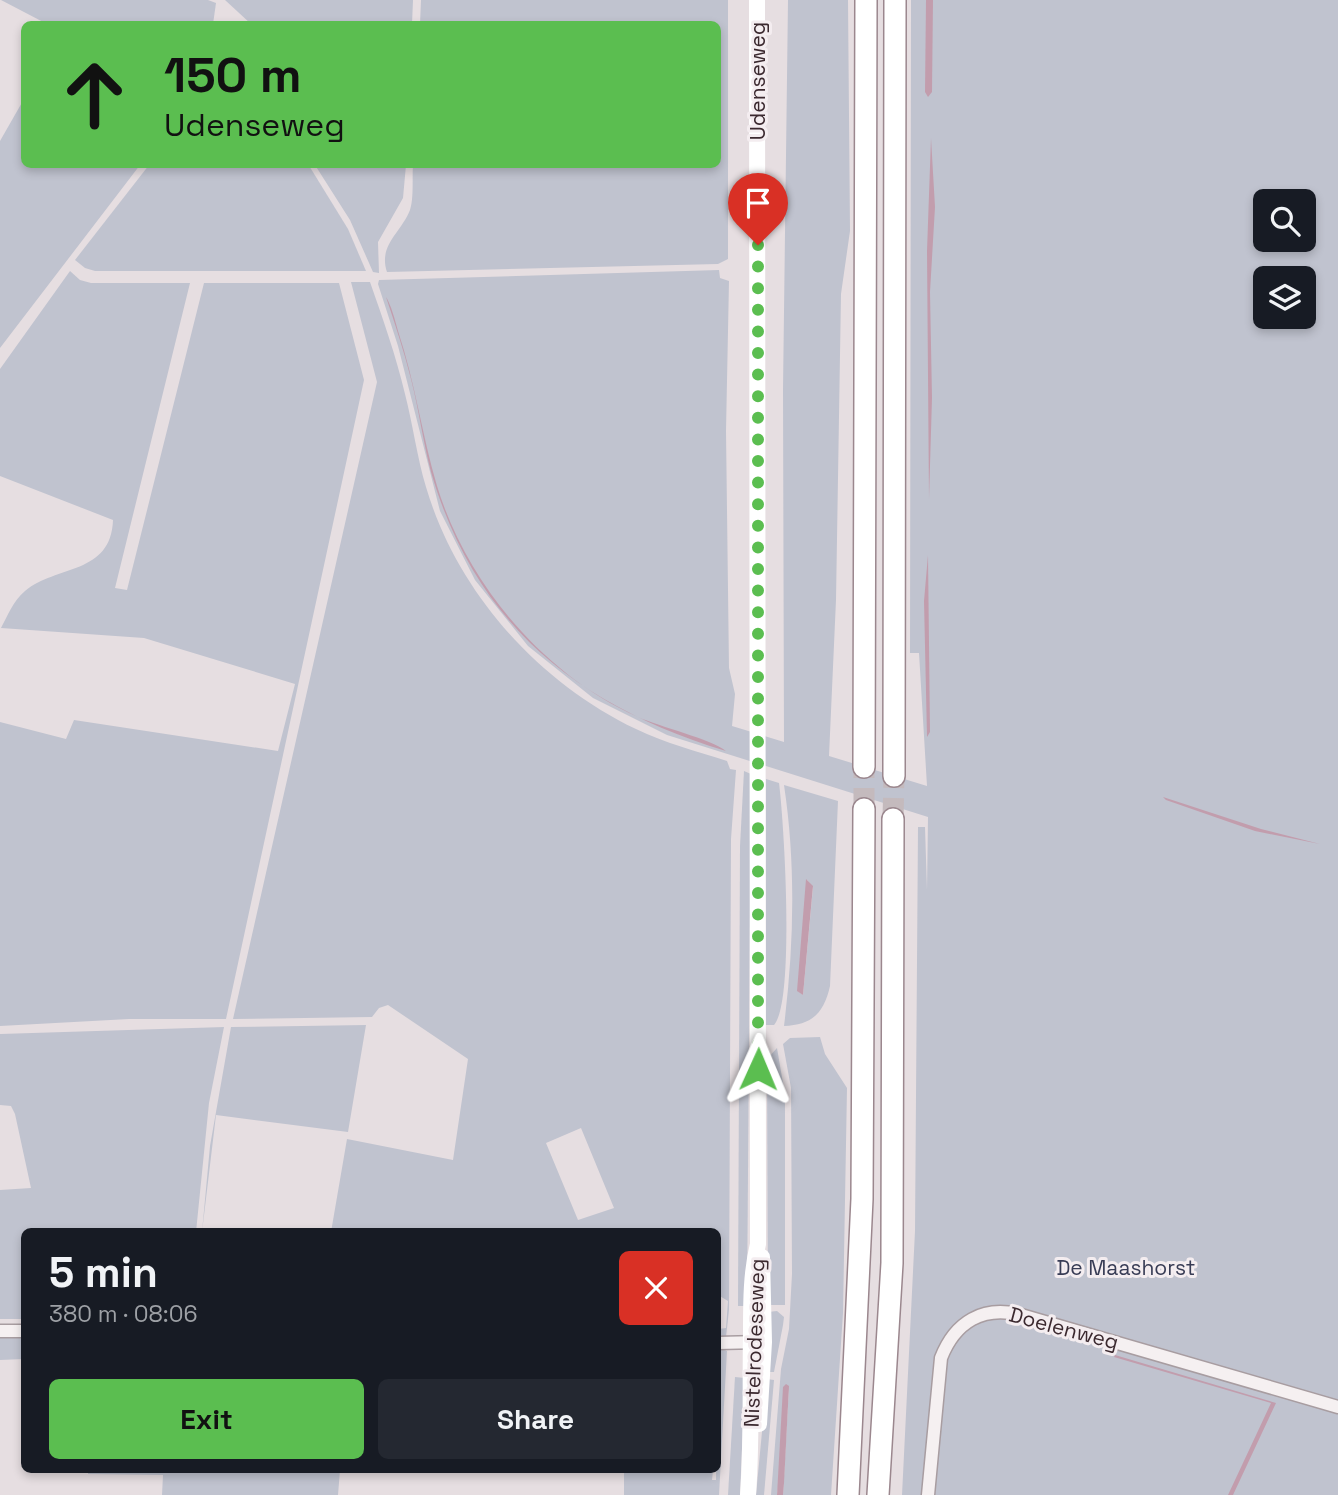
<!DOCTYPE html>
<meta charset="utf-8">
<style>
:root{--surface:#171b24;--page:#242831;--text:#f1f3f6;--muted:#9ea1a6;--accent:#5bbe50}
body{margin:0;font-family:"Space Grotesk",sans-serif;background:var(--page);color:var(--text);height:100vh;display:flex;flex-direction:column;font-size:26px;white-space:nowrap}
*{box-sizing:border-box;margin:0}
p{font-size:23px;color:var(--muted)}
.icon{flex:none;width:38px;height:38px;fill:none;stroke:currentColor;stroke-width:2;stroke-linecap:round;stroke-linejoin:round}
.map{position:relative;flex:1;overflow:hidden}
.drawer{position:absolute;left:21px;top:1228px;width:700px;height:245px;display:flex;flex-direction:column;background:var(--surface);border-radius:10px;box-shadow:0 4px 10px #0003}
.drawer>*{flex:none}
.hud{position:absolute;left:21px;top:21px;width:700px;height:147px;border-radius:10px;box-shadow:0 4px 10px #0003;background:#5bbe50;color:#111;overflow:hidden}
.tools{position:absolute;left:1253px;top:189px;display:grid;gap:14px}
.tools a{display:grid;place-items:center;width:63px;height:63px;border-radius:10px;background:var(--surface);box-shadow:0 4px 10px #0003;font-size:35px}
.pin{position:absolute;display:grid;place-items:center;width:60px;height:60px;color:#fff;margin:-72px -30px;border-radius:50% 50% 50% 0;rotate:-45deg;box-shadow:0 0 7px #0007}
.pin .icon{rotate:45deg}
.me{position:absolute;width:77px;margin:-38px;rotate:1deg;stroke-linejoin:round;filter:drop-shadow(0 0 5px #0008)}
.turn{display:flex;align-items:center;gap:24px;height:147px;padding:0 28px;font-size:32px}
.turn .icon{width:91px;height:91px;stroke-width:2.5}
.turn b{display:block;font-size:49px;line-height:60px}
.round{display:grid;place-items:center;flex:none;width:74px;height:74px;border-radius:10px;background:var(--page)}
.head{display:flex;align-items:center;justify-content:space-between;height:119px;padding:0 28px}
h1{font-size:42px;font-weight:800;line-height:52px}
.cta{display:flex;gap:14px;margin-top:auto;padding:14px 28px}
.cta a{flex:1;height:80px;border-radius:10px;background:var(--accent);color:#111;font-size:28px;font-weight:800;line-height:80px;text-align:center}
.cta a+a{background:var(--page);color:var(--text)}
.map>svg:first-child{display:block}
.green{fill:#c0c3cf;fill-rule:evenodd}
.water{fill:#c29dad}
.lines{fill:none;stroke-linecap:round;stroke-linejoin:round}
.highway-tunnel{stroke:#c4babd;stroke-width:21;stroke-dasharray:21 10;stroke-linecap:butt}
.street-casing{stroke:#a89da1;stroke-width:15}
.highway-casing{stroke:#9b878e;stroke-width:24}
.street{stroke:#f5f0f1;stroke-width:12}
.secondary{stroke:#fff;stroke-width:16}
.highway{stroke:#fff;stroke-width:21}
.route{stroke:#5bbe50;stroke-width:12;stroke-dasharray:0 21.6}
.labels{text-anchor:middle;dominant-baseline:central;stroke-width:6;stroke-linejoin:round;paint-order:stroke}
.street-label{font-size:21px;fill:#3b292f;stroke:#f4edf0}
.park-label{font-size:21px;fill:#383c55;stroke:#f4edf0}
</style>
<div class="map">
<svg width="1338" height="1495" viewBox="0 0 1338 1495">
<rect width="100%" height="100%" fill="#e6dee1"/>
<g class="green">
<path d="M1 0H208L216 3 213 24H47Z"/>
<path d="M225 0H413L412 24H251Z"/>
<path d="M421 0H728V259L718 264 387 272C378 245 401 233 410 210 414 198 412 178 413 165L718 164V24H420Z"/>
<path d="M788 0H848L850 231 841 294 836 600 829 756 927 786 919 653H910L911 0H926L927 94V0H1338V1495H902L915 1231 918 827H925L927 890 928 817 667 735 593 698 528 646 475 580 440 511 398 346 378 284 379 280 719 270 720 278 729 281 726 431 729 668 735 694 732 726 784 742 783 390ZM1265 201H1304V240H1265ZM1265 278H1304V317H1265Z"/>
<path d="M24 99V164L140 165 0 348V141Z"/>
<path d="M308 164 348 229 366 271H95L85 268 75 260 149 165Z"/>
<path d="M315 165H406L403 198 378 242 379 273 373 272 350 220Z"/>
<path d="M70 271 80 280 91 283H190L115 588 127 590 204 283H339L364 380 226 1019H129L0 1026V722L66 739 74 720 278 751 295 684 144 638 1 628C8 615 13 601 25 591 56 565 111 575 113 520L0 476V369Z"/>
<path d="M351 282H370C383 319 396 356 405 394 413 425 417 457 426 487 457 592 538 682 636 729 665 743 696 751 727 761L730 769 736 770 731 839 729 1310 726 1337H718V1329L726 1328 728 1301 718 1295V1232H331L347 1139 453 1160 468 1059 388 1005 379 1008 372 1017 233 1019 377 382ZM581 1128 614 1208 578 1220 546 1143Z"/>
<path d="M744 771 751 774 747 1306H738L740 846Z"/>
<path d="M766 779 779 783C784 822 795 1001 774 1025H766Z"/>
<path d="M784 785 838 801 830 986C824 1013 812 1025 784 1026 794 946 796 864 784 785ZM807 880 813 887 803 995 798 991Z"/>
<path d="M366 1025 348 1132 216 1115 202 1232 210 1146 231 1027Z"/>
<path d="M224 1027 209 1103 196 1232H24V1319H0V1190L31 1188 15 1114 11 1106 0 1105V1034Z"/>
<path d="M820 1037 825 1054 847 1088 843 1313 831 1495H783L789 1386 777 1495H771L781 1369 789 1329 792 1274 791 1088 783 1044 790 1038Z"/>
<path d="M777 1048 785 1095V1305H768L767 1059Z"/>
<path d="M777 1311 784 1317 783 1325 774 1372H768V1312Z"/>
<path d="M24 1335V1359L0 1360V1336Z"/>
<path d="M718 1347 727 1351 719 1495H624V1470H713L712 1480H716Z"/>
<path d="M735 1377 745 1378 740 1495H728Z"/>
<path d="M767 1379 774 1380 764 1495H756Z"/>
<path d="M88 1470H340L338 1495H162L163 1475 88 1474Z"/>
</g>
<g class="water">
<path d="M926 0H933L932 92 928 97 925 92Z"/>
<path d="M931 138 935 207 930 292 932 398 929 499 927 251Z"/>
<path d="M386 297C391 305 395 320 398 331 415 382 422 435 437 486 467 584 544 675 638 717 660 727 711 739 726 751 579 706 476 626 431 472 423 442 419 410 411 379 404 351 395 324 386 297Z"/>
<path d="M928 555 930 732 927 737 924 601Z"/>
<path d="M1163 797 1261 829 1320 844 1255 831 1166 800Z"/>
<path d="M806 879 813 886 803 995 797 991Z"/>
<path d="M1115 1355 1276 1403 1233 1495H1228L1271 1403 1114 1357Z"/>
<path d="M786 1384 789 1386 784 1483 783 1495H777L783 1387Z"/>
</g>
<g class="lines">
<g class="highway-tunnel">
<path d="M864 809V767"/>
<path d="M893 819 894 776"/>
</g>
<defs>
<g id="street">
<path d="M0 1331H24"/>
<path d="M718 1343 759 1342"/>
<path d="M928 1495 941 1358C955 1322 983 1305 1021 1315L1338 1407"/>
</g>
<g id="highway">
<path d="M864 767 866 0"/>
<path d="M894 776 895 0"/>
<path d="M848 1495 862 1199 864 809"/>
<path d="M878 1495 892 1263 893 819"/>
</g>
</defs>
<use href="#street" class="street-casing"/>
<use href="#highway" class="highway-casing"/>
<use href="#street" class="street"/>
<g class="secondary">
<path d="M759 1424 764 1342 762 1257"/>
<path d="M748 1495C752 1440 750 1386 751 1331 751 1302 751 1272 758 1244L757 0"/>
</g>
<use href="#highway" class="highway"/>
</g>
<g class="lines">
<path class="route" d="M758 245V1069"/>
</g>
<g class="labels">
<g class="street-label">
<text transform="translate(757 81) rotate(-90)">Udenseweg</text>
<text transform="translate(1064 1328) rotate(15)">Doelenweg</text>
<text transform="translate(754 1343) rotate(-88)">Nistelrodeseweg</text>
</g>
<g class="park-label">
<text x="1126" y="1267">De Maashorst</text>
</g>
</g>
</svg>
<div class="tools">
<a><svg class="icon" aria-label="search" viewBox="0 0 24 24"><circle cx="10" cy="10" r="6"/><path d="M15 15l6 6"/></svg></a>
<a><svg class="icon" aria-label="layers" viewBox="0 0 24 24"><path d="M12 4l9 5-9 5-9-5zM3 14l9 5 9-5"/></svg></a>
</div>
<div class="pin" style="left:758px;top:245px;background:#d93025"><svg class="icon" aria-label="arrive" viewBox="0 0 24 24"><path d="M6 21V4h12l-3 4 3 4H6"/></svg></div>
<svg class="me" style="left:758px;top:1069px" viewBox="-20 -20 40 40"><path d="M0-17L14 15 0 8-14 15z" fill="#5bbe50" stroke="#fff" stroke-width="4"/></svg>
<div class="hud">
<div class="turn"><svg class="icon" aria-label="ahead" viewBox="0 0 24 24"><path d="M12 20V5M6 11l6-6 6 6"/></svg><div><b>150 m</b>Udenseweg</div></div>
</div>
<section class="drawer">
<div class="head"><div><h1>5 min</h1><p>380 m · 08:06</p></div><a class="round" style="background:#d93025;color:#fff"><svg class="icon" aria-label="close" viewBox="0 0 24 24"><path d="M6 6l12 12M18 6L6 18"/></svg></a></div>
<div class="cta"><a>Exit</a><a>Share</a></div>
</section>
</div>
